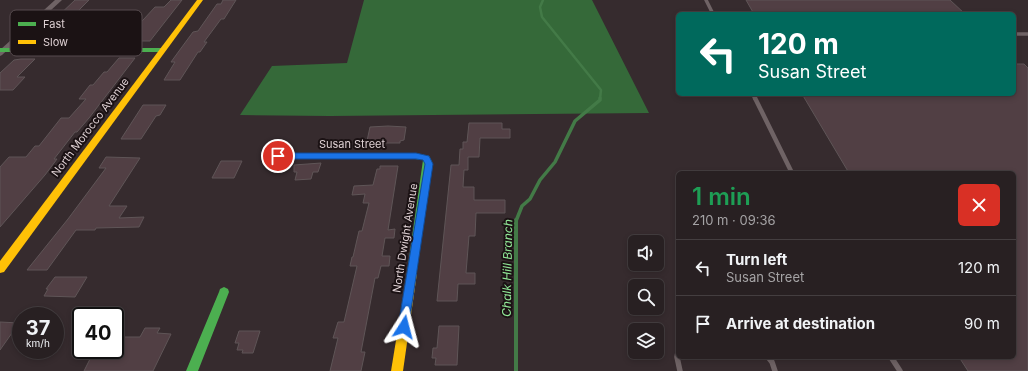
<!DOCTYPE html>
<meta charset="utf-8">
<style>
:root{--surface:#282022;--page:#342d2f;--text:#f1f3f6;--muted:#a5a3a5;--line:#443e40}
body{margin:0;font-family:Inter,sans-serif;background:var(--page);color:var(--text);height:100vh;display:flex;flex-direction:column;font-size:15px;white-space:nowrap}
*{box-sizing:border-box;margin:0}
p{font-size:13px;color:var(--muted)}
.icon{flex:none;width:22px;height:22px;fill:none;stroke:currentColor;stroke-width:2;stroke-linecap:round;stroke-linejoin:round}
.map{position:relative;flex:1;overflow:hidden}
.drawer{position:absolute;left:676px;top:171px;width:340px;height:188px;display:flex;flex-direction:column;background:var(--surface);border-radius:6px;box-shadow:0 2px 6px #0003,0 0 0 1px var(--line)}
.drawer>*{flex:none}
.top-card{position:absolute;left:676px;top:12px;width:340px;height:84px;border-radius:6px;box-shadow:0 2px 6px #0003,0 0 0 1px var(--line);background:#00695c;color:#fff;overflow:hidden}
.controls{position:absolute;left:628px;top:235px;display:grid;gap:8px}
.controls a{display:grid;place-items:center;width:36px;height:36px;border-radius:6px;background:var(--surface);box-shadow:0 2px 6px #0003,0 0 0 1px var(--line);font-size:20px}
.speed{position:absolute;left:12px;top:307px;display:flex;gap:8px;font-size:20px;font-weight:700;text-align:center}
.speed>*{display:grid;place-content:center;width:52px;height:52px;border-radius:50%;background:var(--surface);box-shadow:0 2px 6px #0003,0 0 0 1px var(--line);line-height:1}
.speed small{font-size:10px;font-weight:400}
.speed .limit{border:2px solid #111;border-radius:6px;background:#fff;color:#111}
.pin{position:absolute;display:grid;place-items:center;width:34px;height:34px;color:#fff;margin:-17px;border:2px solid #fff;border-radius:50%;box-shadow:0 1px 4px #0007}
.me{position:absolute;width:44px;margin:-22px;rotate:9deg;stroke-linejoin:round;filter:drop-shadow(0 0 3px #0008)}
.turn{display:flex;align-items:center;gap:14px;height:84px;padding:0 16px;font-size:18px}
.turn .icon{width:52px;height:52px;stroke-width:2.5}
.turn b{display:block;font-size:28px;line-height:34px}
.round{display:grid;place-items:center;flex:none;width:42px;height:42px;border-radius:6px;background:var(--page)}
.head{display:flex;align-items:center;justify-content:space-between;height:68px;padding:0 16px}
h1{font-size:24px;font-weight:600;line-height:30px;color:#1e9e55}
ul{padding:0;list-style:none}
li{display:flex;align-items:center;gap:12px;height:56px;padding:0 16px;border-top:1px solid var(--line)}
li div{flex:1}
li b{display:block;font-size:15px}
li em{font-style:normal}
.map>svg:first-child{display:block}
.forest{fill:#356939}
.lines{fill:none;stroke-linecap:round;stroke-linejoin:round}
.stream-far2{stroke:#437a47;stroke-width:2.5}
.stream-far1{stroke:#437a47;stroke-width:3.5}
.stream{stroke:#437a47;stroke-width:4}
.building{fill:#513f44;stroke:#5f5557}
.lane-far2{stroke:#6f6365;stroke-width:3.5}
.lane-far1{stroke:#6f6365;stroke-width:4.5}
.lane{stroke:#6f6365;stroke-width:5.5}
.street{fill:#6f6365;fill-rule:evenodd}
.fast{fill:#4caf50;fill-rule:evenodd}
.slow{fill:#ffc107;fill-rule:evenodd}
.route{fill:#1a73e8;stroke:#114b97}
.labels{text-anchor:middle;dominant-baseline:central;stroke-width:4;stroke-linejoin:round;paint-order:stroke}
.street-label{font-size:11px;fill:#dfd1d4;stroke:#1b1214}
.water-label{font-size:12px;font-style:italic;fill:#90e696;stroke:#1b1214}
.key{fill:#1b1214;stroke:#564b4e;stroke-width:1}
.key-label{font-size:11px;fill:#dfd1d4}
</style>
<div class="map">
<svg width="1028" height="371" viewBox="0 0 1028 371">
<rect width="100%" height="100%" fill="#362b2e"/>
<path class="forest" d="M364 0H592L649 113 330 116 240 115 272 66 347 63Z"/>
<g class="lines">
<path class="stream-far2" d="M543 0 540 7 542 17 601 90 600 99"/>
<path class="stream-far1" d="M516 221 522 206 530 199 540 180 555 162 575 121 600 100V98"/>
<path class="stream" d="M516 220V371"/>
</g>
<g class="building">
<path d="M75 0H89L69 20H71L62 30H56L49 37H36Z"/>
<path d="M171 0H182L150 41H102L110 33 132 32 155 7H164Z"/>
<path d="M223 0H236L224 19H221L204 42H207L200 52H198L180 80H164L175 62H171L179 51 193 32 198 31 217 4H221Z"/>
<path d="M746 0H950L965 14H754Z"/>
<path d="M119 58H135L89 118 77 132H75L54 159H57L45 175 0 227V167L9 157H26L35 146H39L61 118H69L86 99H79L90 85H93L104 72H107Z"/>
<path d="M21 59H35L17 77H25L13 90H0V73L14 60Z"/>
<path d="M1014 64H1024L1028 68V371H968L959 357H1014V173H849L802 94H1014Z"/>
<path d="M143 105H166L160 115 156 116 141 139H121Z"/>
<path d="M469 123H502V129H510V138H480L479 157H468V170H464L463 187H474V200H505V213H476L475 236H469L466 273H475V284H458L457 301H437L451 165H459L460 149H463V142H467Z"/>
<path d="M388 126 406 127 404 140 400 141V143H382L383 141H367L370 127Z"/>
<path d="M106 157 140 158 109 206H127L119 218 144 217 139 227 96 228 95 230H76L47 270H27L68 219 106 168H99Z"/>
<path d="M221 161H242L234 178H212Z"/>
<path d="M321 163 318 172H313L311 179 295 180 297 172H294V165Z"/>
<path d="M380 166H398L388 230 395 229 394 238H385L382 256H390L389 266H381L378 278H375L361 352H365L361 371H330L338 338H333L338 322H344L357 266H350L352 257H353L359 231H362L369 203H363L365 194 352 195 354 186 373 185 377 169H380Z"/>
<path d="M55 277H87L75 297 44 296 48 289H46Z"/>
<path d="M0 322 19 323 0 350Z"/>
<path d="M439 326H459L457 365H435L436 358H432L433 348H437Z"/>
<path d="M145 328H160L157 333 171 334 153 371H84L92 355 115 356V337H140Z"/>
<path d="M239 331H260L253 353H242L243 350H237L239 343H235Z"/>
</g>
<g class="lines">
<g class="lane-far2">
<path d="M706 0 713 14"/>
<path d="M1014 34H1028"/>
<path d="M753 94 755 99"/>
</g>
<path class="lane-far1" d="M755 98 792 173"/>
<g class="lane">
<path d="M678 352 677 357 680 371"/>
<path d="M768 357 772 362 775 371"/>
<path d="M891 357 900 371"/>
</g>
<path class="street" d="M55 0H62L2 55 0 56V50Z"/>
<g class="fast">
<path d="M0 48H163L166 50 163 52H0Z"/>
<path d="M278 153H415L429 156 432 162 416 276 412 277 408 276 407 273 423 160 415 159H278L274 156Z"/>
<path d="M224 287 228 289 229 292 198 371H186L219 292 220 289Z"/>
</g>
<g class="slow">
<path d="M197 0H203L4 272 0 273V261Z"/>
<path d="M412 269 416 270 417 273 403 371H391L407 273 408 270Z"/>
</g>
</g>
<path class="route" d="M278 153H416L429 156 433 164 408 330 404 332 400 330 398 327 425 164 423 160 416 159H278L273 156Z"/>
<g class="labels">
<g class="street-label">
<text transform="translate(90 127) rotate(-53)">North Morocco Avenue</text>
<text x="352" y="144">Susan Street</text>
<text transform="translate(405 238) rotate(-81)">North Dwight Avenue</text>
</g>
<g class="water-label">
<text transform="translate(507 268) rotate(-89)">Chalk Hill Branch</text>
</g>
</g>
<rect x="10" y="10" width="132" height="46" rx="6" class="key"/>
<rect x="18" y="22" width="18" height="4" fill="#4caf50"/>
<rect x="18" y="40" width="18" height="4" fill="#ffc107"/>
<g class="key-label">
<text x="43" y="28">Fast</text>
<text x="43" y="46">Slow</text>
</g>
</svg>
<div class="controls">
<a><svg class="icon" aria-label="sound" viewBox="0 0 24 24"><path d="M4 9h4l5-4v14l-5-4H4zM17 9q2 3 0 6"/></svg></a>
<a><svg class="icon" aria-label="search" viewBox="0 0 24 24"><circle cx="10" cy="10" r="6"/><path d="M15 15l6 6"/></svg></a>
<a><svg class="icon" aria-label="layers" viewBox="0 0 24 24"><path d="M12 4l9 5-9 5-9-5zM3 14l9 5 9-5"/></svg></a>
</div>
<div class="speed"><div>37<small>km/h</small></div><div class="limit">40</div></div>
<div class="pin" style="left:278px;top:156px;background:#d93025"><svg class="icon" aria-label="arrive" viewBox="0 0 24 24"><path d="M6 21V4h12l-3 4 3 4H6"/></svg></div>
<svg class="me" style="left:404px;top:327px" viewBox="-20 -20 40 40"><path d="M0-17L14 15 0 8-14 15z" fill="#1a73e8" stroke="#fff" stroke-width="4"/></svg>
<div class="top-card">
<div class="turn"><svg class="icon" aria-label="left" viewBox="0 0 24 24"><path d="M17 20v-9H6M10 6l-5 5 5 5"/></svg><div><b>120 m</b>Susan Street</div></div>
</div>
<section class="drawer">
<div class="head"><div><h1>1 min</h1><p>210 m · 09:36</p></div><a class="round" style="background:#d93025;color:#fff"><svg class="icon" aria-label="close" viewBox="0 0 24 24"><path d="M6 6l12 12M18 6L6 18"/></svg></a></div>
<ul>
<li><svg class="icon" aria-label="left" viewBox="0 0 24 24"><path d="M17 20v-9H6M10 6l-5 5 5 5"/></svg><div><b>Turn left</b><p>Susan Street</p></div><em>120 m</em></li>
<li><svg class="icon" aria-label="arrive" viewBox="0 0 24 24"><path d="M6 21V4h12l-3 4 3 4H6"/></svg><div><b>Arrive at destination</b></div><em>90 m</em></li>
</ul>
</section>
</div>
